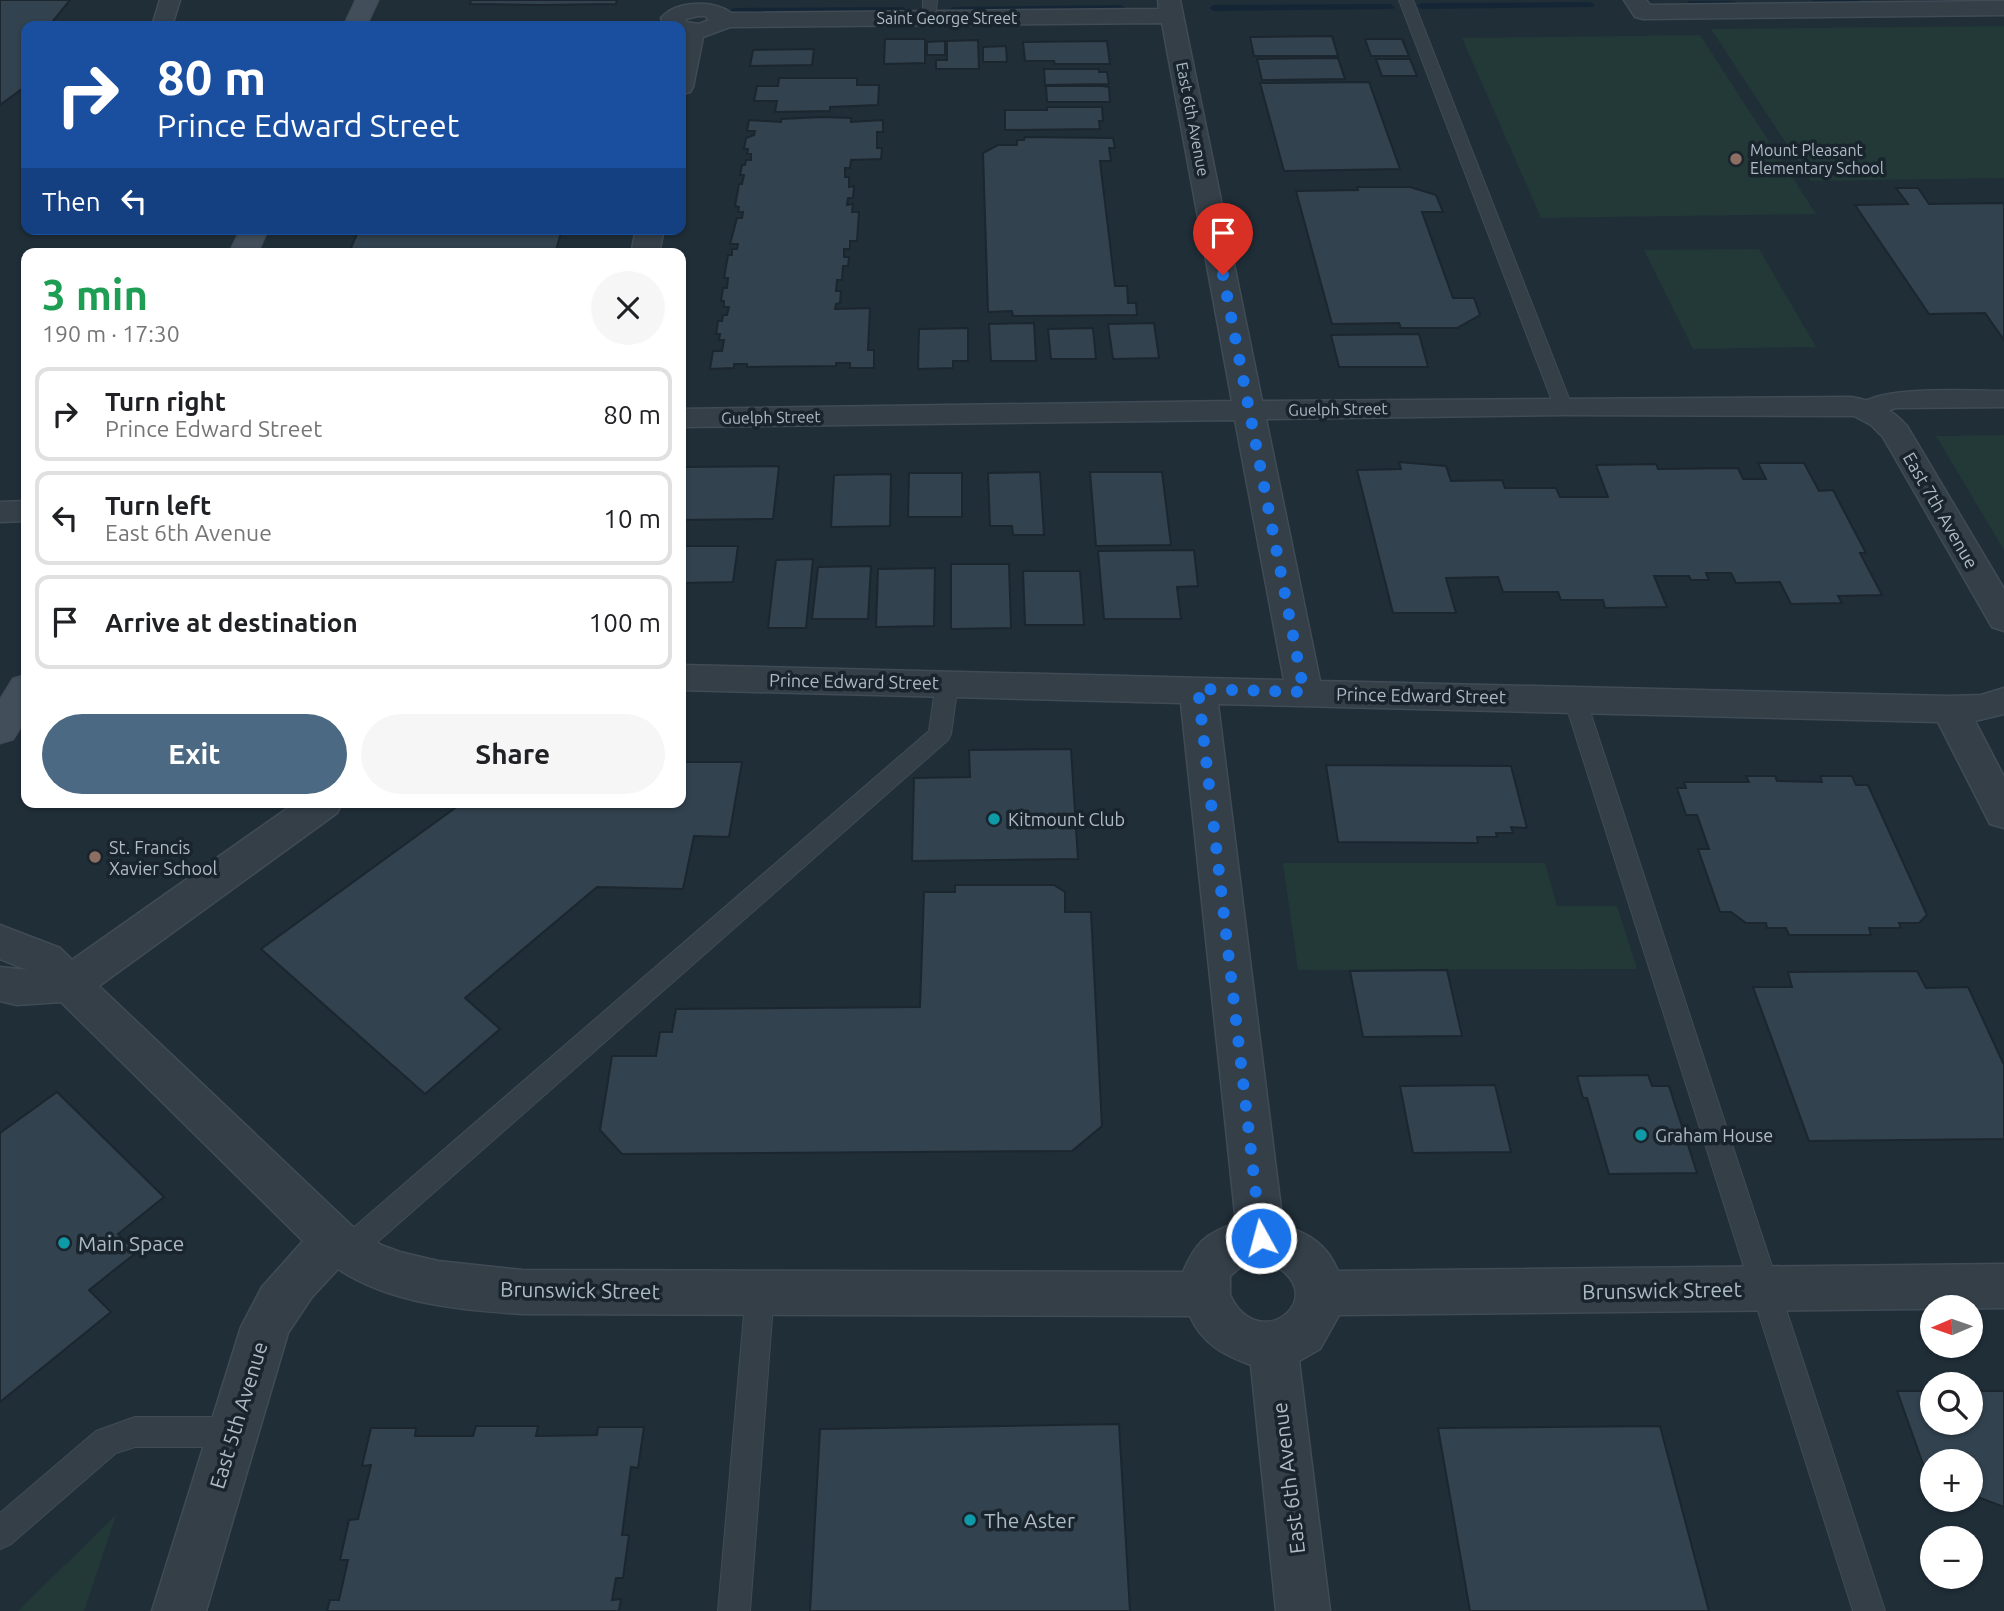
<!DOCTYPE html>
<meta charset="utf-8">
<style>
:root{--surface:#fff;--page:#f6f6f6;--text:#202124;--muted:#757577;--line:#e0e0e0;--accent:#4b6983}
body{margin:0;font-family:Ubuntu,sans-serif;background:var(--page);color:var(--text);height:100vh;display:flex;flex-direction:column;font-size:26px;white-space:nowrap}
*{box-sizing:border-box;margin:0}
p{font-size:23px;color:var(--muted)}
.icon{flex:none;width:38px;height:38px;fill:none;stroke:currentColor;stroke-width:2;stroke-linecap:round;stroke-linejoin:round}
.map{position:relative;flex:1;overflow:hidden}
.side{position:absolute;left:21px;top:248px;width:665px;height:560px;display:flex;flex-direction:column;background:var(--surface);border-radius:14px;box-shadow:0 2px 5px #0004}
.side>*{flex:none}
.hud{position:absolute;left:21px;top:21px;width:665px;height:214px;border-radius:14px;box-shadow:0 2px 5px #0004;background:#1a4fa0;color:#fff;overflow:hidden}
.needle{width:46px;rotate:268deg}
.controls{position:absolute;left:1920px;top:1295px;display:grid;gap:14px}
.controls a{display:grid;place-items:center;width:63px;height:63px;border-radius:50%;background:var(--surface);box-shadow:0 2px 5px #0004;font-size:35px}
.pin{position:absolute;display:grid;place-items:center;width:60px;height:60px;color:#fff;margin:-72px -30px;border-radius:50% 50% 50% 0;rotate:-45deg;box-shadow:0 0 7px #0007}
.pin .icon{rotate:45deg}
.me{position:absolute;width:77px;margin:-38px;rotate:353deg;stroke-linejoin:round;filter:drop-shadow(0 0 5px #0008)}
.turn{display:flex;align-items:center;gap:24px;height:147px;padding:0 21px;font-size:32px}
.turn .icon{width:91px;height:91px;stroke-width:2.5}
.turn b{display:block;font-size:49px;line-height:60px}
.then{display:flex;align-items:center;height:66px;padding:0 21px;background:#0003;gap:14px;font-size:26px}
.round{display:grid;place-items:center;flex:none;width:74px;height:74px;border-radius:37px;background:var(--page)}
.overview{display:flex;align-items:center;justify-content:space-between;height:119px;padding:0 21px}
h1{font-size:42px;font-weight:600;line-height:52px;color:#1e9e55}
.action{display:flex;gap:14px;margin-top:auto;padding:14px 21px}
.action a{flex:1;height:80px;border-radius:42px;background:var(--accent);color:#fff;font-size:28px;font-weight:600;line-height:80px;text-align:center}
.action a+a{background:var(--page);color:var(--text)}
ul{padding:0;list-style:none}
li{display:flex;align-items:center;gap:21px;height:94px;margin:0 14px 10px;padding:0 7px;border:4px solid var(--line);border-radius:14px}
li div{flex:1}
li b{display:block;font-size:26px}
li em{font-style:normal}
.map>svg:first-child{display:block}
.green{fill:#223938}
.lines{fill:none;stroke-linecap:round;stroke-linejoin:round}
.stream{fill:#142635;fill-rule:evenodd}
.building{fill:#32424f;stroke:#1b262f;stroke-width:2}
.service-casing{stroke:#404b55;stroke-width:2}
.pedestrian-casing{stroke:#404b55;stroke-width:3}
.minor-casing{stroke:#404b55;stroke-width:3}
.secondary-casing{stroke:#404b55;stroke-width:3}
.service{fill:#343f48;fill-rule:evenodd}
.pedestrian{fill:#343f48;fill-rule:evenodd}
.minor{fill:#343f48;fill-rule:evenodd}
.secondary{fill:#424f5b;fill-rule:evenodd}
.route{stroke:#1a73e8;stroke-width:12;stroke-dasharray:0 21.6}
.education-dot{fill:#8d6e63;stroke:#19242d;stroke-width:2.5}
.culture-dot{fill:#0f9aa8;stroke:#19242d;stroke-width:2.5}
.labels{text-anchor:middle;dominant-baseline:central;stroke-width:7;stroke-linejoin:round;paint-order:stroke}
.far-street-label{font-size:16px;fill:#aebac5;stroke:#19242d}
.far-poi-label{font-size:16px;fill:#aebac5;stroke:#19242d;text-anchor:start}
.street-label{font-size:18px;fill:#aebac5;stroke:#19242d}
.poi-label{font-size:18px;fill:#aebac5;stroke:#19242d;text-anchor:start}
.near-poi-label{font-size:21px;fill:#aebac5;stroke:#19242d;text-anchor:start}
.near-street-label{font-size:21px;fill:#aebac5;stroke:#19242d}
</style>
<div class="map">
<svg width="2004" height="1611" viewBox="0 0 2004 1611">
<rect width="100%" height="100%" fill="#202e38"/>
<g class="green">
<path d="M2004 26V178L1811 181 1711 29Z"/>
<path d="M1700 35 1816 214 1541 218 1462 38Z"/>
<path d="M1759 249 1816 347 1693 349 1644 250Z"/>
<path d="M2004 435V550L1936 436Z"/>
<path d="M1283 863H1545L1557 906H1617L1637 969 1298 970Z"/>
<path d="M116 1515 84 1611H18Z"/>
</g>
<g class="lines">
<g class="stream">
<path d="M1815 0H1860L1855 3 1812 5V1Z"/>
<path d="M1918 0H1989L1990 1 1985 4 1923 3Z"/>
<path d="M1734 1 1739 4 1737 6 1690 7 1685 4 1690 1Z"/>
<path d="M1590 2 1595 5 1593 7 1422 9 1417 6 1422 3Z"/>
<path d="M1390 4 1395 7 1393 9 1214 11 1209 8 1214 5Z"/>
<path d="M1121 5 1126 8 1124 10 953 13 948 10 953 7Z"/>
<path d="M902 7 905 8V12L734 14 729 11 734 8Z"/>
</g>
</g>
<g class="building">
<path d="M0 0H70L49 26H26L23 55H26V86L0 105Z"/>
<path d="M471 0H617L616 4 541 5 470 4Z"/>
<path d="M1332 36 1338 56H1254L1250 37Z"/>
<path d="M885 39H925V63L884 64Z"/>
<path d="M1365 39H1402L1409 56H1371Z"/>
<path d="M978 40 979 69H936V60H947V41Z"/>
<path d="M945 41V55H927V42Z"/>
<path d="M1107 41 1110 64H1055L1054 61H1025L1023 42Z"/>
<path d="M1006 46 1007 62H983V47Z"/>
<path d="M814 49 812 65 750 66 753 50Z"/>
<path d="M1338 58 1345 79 1262 80 1257 59Z"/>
<path d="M1376 59H1410L1417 76H1382Z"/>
<path d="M1044 69H1099V72H1107L1109 84 1045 85Z"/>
<path d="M779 78H857V85H879L878 105 830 107V111L775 112 777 101H754L757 86H778Z"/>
<path d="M1369 82 1400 169 1284 171 1260 83Z"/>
<path d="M1046 86H1102L1109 87 1110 102H1047Z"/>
<path d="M1047 107H1102L1103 121H1099L1100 129 1005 130V110H1047Z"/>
<path d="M822 117 851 118V122L883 120V132H877V148H882L881 159 851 160 850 168H845V177H849V187L854 186 853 198H848L847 205 853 204 852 212H859L857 241H850V249H844V257H849L848 266H843L842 280H837L836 291H841L840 303 836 304 835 309 870 308 868 350H874V368H850V363H836V366L747 367V364H734V368L710 369 713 351H722L724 340H719L720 334H716L718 321H722L723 315H727L729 307H724V301H721L723 288H727L728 278H724L728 255H732V249H737L738 244H730L737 218H742L743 212H738L739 207 735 206 739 184H742L744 175H740L742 165H745L746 160H751V154H747L748 149H744L746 138 754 135 755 131H747L749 120 781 122V119Z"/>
<path d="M1025 137 1113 138 1115 148H1109L1111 161H1100L1115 286H1127L1128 303H1136L1137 315 1013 316 1012 311 988 312 983 153 998 145H1017V140H1024Z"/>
<path d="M1357 187H1410L1436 195 1443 212H1422L1453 298H1474L1480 315 1457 328H1401L1399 323 1332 324 1296 191 1358 190Z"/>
<path d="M1896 188H1918L1929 204 2004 203V340L1985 313 1929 314 1855 205 1908 204Z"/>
<path d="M359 229H562L555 254H387L382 249 350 250Z"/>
<path d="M1034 323 1036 361H991L989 324Z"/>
<path d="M1154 323 1159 358 1113 359 1108 324Z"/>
<path d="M968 328V361H953V368L918 369 919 329Z"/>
<path d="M1093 328 1096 359H1051L1048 329Z"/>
<path d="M1419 334 1428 367H1339L1331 335Z"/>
<path d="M1399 462 1446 466 1451 481 1502 480 1505 488H1556L1560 497H1608L1596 465 1656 464 1658 469 1738 468 1743 479H1766L1758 463H1804L1819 491 1833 490 1866 553H1860L1882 595 1838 596 1842 603 1791 604 1780 582 1736 583 1731 573H1706L1709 580H1691L1689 576H1654L1667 607 1605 608 1603 600H1561L1558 592H1503L1498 577 1446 578 1456 613H1393L1357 470 1401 469Z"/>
<path d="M779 466 773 519 681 520V467Z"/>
<path d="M1040 472 1044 535H1013L1012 526H990L988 473Z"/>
<path d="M1090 472H1162L1171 545 1096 546Z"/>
<path d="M909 473H962V517H908Z"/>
<path d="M891 474 890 526 831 527 834 475Z"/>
<path d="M681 546H738L733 582 681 583Z"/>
<path d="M1194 550 1198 586 1177 587 1181 619H1104L1098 551Z"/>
<path d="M813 559 806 628H768L776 560Z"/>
<path d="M951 564H1009L1011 628 951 629Z"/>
<path d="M871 566 868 619H812L818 567Z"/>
<path d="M935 568 934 626 876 627 878 569Z"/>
<path d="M1023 571H1080L1084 625H1025Z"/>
<path d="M1071 749 1078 859 912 861 914 778 970 777 969 750Z"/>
<path d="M681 762H742L729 837 694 836 683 889 597 887 465 998 500 1029 425 1094 261 949 462 803H681Z"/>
<path d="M1326 765 1511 766 1527 828 1511 827 1513 833H1496L1497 837H1477L1478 843 1338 842Z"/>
<path d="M1746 776H1775L1777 781 1822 782 1820 776H1852L1856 785H1868L1927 915 1919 923H1899L1901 928H1869L1871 935H1789L1786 928H1767L1766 923H1746L1731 912H1720L1698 849H1709L1697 815H1686L1677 788H1686L1684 782H1749Z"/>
<path d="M955 885H1054L1065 892V912H1091L1102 1126 1072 1151 622 1154 600 1130 612 1056H656L660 1032H672L676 1009 920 1007 924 892H955Z"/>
<path d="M1447 970 1462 1036 1363 1037 1350 971Z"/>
<path d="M1917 971 1926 988 1968 987 2004 1065V1139L1809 1141 1753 987H1792L1788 972Z"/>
<path d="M1648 1075 1652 1086H1669L1697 1173 1609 1174 1587 1098H1583L1577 1076Z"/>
<path d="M1495 1085 1511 1152 1413 1153 1400 1086Z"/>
<path d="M57 1092 164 1197 118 1234 137 1252 89 1290 111 1312 0 1402V1133Z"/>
<path d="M1897 1391H1932V1423H1970V1391H2004V1507L1970 1494V1461H1932V1480L1928 1478Z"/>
<path d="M1119 1424 1130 1611H810L820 1429Z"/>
<path d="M476 1426H538L536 1436 597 1435 598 1427H644L638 1468 631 1467 622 1535H629L623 1578H616L612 1600 621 1599 619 1611H327L330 1600H339L348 1560H340L349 1520 358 1519 371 1465 362 1466 371 1428H416L415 1436H473Z"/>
<path d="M1660 1426 1709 1611H1470L1438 1428Z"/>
</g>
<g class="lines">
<defs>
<g id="service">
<path d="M923 0H937L935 21 930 22 923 18Z"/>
<path d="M1399 0H1413L1572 406 1569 410H1557L1554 406Z"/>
<path d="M947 676 955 678 958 683 951 734 948 740 357 1260 347 1264 337 1260 333 1251 337 1242 929 731 936 683 939 678Z"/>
<path d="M1575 691 1583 694 1586 699 1885 1611H1853L1564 699 1567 694Z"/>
<path d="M760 1278 770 1282 774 1291 750 1611H718L746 1291 750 1282Z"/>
<path d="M135 1417H232L243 1422 247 1432 243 1442 232 1447H135L116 1453 11 1544 0 1549V1513L96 1431Z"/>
</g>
<g id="pedestrian">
<path d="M160 0H180L172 26H152Z"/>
<path d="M2004 391V407L1896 408 1868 417 1859 415 1855 409C1872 384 1973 391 2004 391Z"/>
</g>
<g id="minor">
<path d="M1158 0H1180L1262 401 1851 397C1874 401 1891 408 1907 426L2004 589V631L1992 627 1883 437 1871 425 1854 416 1563 415 1266 419 1320 681 1950 696 1981 695 2004 688V714L1975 721 2004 777V828L1990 824 1938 722 1218 704 1283 1225C1309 1234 1327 1244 1338 1271L2004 1264V1308L1339 1315 1320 1349 1299 1361 1330 1611H1276L1251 1365C1224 1355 1202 1344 1190 1316L522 1314C460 1310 391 1304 338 1269L312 1297 288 1333 206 1611H152L241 1327 262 1287 303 1241 61 1002 17 1005 0 1001V967L27 970 0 959V925L60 948 72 960 295 803H342L337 813 99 986 352 1226 381 1245 400 1252 438 1261 522 1270 1183 1272C1196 1242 1205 1234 1236 1223L1181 703 681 690V665L1284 680 1235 420 681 427V409L1232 401 1162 23 730 27 703 37 693 87 690 92 681 94V26H664L661 18C676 0 714 0 731 13L1159 9ZM698 16H705L709 20 699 24 686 22V19ZM1261 1259C1342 1290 1260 1360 1230 1295V1276L1245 1263Z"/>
<path d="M1624 0H1646L1650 5 2004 1V15L1643 19 1635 17Z"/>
<path d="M636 229H664L659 254H631Z"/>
<path d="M26 501V521L0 522V502Z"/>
</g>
<g id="secondary">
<path d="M356 0H378L366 26H344Z"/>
<path d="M241 229H268L257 254H229Z"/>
<path d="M26 675V718L13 739 0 743V700L13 679Z"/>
</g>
</defs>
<use href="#service" class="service-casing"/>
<use href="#pedestrian" class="pedestrian-casing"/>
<use href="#minor" class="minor-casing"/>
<use href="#secondary" class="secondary-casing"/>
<use href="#service" class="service"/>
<use href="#pedestrian" class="pedestrian"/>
<use href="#minor" class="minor"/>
<use href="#secondary" class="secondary"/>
</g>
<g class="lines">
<path class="route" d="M1223 275 1304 692 1198 689 1261 1238"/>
</g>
<g class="education-dot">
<circle cx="1736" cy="159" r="7"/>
<circle cx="95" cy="857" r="7"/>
</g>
<g class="culture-dot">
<circle cx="994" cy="819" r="7"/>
<circle cx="1641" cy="1135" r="7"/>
<circle cx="64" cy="1243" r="7"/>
<circle cx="970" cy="1520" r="7"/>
</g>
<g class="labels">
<g class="far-street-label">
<text x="947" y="18">Saint George Street</text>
<text transform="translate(1193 119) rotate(79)">East 6th Avenue</text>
<text transform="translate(1338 409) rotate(-1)">Guelph Street</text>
<text transform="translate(771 417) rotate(-1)">Guelph Street</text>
</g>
<g class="far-poi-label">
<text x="1750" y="150">Mount Pleasant<tspan x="1750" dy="18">Elementary School</tspan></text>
</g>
<g class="street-label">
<text transform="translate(1941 510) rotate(60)">East 7th Avenue</text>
<text transform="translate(854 681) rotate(1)">Prince Edward Street</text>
<text transform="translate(1421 695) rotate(1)">Prince Edward Street</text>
</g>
<g class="poi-label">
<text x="1008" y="819">Kitmount Club</text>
<text x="109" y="847">St. Francis<tspan x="109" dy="21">Xavier School</tspan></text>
<text x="1655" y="1135">Graham House</text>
</g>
<g class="near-poi-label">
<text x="78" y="1243">Main Space</text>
<text x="984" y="1520">The Aster</text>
</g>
<g class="near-street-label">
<text transform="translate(580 1290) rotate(1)">Brunswick Street</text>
<text transform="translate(1662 1290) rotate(-1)">Brunswick Street</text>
<text transform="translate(238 1415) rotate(-73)">East 5th Avenue</text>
<text transform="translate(1288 1478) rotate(-97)">East 6th Avenue</text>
</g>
</g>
</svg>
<div class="controls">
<a><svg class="needle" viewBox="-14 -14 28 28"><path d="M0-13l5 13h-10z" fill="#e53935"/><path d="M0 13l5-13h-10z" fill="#757577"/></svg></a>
<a><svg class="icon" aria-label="search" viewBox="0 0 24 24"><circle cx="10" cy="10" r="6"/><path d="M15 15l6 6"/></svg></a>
<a>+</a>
<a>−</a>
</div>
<div class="pin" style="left:1223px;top:275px;background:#d93025"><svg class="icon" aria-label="arrive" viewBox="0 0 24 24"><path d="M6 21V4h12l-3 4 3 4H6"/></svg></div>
<svg class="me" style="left:1261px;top:1238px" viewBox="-20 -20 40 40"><circle r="17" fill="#1a73e8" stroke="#fff" stroke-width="3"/><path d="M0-11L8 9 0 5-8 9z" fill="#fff"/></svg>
<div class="hud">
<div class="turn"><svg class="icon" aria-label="right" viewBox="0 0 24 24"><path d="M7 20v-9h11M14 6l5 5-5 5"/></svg><div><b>80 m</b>Prince Edward Street</div></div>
<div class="then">Then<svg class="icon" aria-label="left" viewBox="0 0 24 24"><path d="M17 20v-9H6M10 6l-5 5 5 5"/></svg></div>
</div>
<section class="side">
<div class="overview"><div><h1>3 min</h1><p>190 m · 17:30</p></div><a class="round"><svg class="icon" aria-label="close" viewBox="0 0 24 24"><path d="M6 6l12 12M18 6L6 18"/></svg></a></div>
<ul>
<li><svg class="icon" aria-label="right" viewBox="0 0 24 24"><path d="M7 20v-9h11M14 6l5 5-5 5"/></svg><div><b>Turn right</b><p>Prince Edward Street</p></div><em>80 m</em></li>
<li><svg class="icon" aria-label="left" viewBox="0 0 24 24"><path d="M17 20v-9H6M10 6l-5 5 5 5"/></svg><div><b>Turn left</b><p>East 6th Avenue</p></div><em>10 m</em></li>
<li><svg class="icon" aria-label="arrive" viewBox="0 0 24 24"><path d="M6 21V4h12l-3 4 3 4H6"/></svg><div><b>Arrive at destination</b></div><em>100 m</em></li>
</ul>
<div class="action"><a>Exit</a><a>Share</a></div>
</section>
</div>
